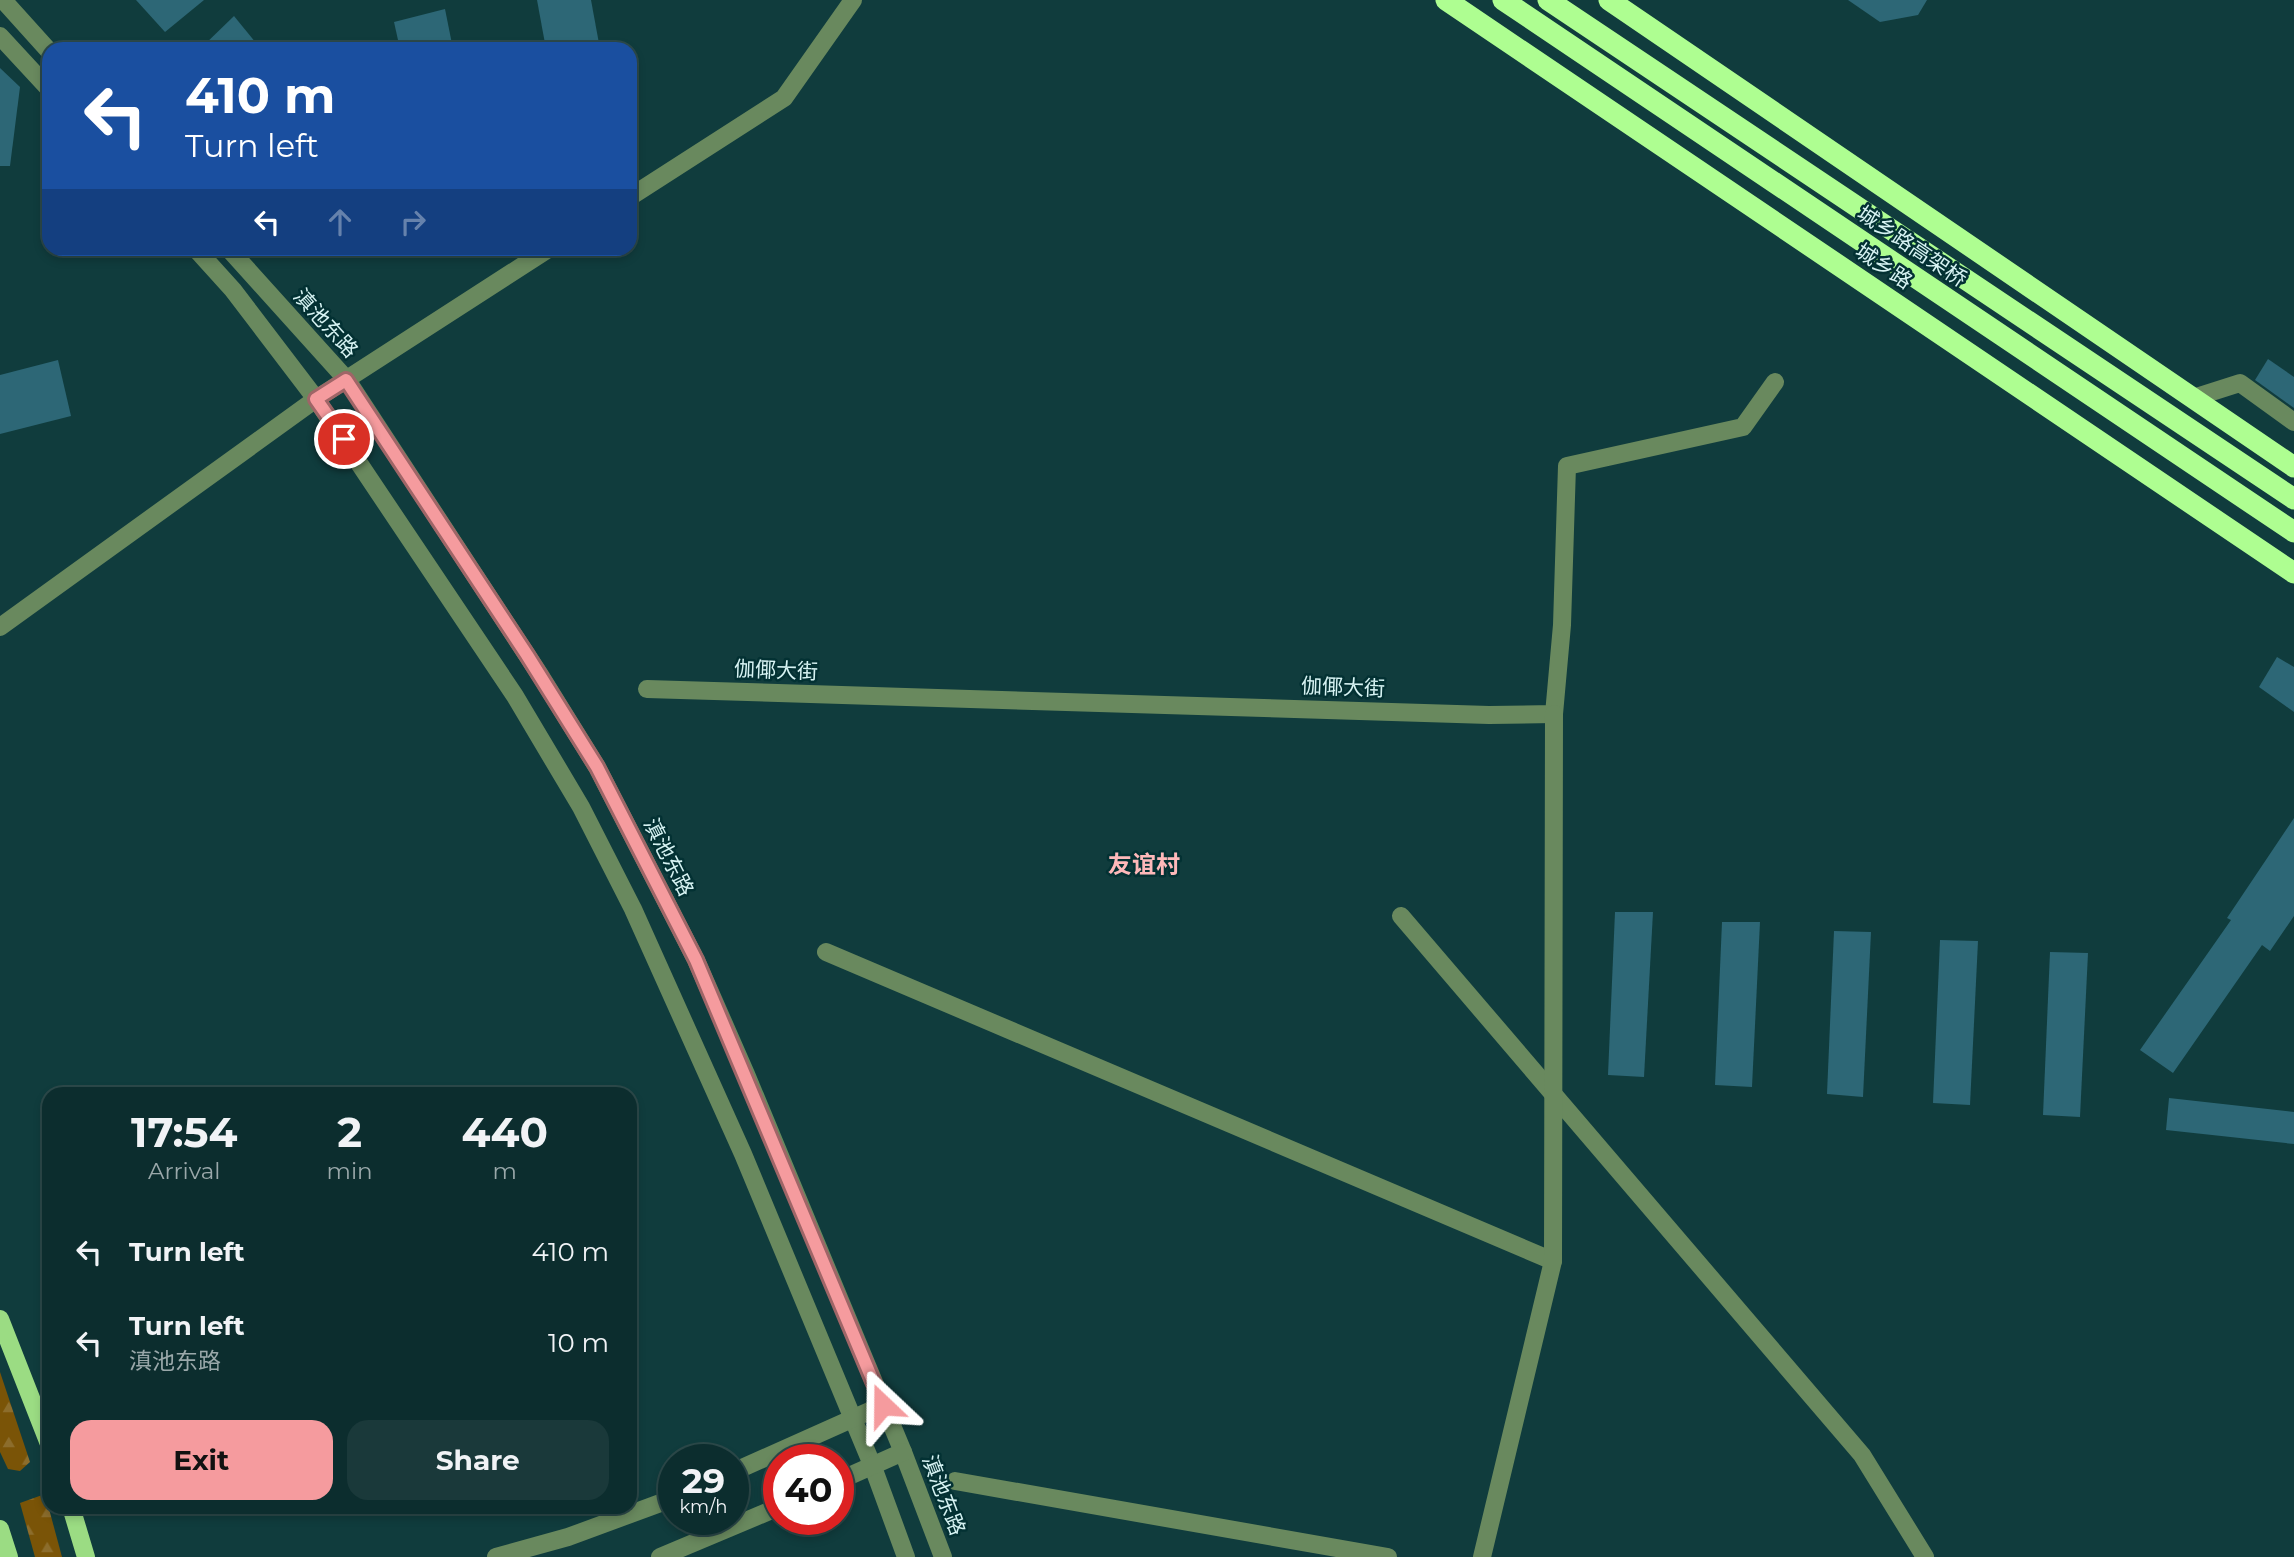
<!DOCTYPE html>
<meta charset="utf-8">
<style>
:root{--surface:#0c2d2e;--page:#1a393a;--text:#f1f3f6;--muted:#9aa8aa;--line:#2c494a;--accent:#f59b9e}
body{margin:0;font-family:Montserrat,"Noto Sans SC",sans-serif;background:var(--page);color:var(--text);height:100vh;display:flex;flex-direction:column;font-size:26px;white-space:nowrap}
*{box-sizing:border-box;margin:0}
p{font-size:23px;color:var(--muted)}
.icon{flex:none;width:38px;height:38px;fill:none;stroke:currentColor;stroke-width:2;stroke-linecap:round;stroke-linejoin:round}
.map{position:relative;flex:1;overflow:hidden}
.sheet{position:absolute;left:42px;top:1087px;width:595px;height:427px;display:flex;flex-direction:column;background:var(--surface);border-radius:21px;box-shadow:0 4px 10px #0003,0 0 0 2px var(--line)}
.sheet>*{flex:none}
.guide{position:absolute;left:42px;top:42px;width:595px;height:214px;border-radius:21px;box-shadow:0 4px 10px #0003,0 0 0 2px var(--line);background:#1a4fa0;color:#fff;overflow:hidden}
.speed{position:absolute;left:658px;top:1444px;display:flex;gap:14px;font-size:35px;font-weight:700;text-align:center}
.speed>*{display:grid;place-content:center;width:91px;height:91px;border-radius:50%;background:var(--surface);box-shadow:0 4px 10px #0003,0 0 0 2px var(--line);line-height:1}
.speed small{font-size:18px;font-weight:400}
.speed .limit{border:10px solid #d22;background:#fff;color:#111}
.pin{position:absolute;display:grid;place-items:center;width:60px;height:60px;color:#fff;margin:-30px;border:4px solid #fff;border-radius:50%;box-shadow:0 2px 7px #0007}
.me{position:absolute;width:77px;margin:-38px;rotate:337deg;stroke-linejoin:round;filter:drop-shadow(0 0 5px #0008)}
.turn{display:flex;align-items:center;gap:24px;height:147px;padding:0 28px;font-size:32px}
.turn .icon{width:91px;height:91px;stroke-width:2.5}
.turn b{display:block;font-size:49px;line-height:60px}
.lanes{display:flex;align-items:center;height:66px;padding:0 28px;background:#0003;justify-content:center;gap:35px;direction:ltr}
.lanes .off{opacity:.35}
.eta{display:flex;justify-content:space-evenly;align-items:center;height:119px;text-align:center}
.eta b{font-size:42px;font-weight:700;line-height:49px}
.action{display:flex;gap:14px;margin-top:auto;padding:14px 28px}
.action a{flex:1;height:80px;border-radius:21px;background:var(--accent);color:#111;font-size:28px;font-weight:700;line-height:80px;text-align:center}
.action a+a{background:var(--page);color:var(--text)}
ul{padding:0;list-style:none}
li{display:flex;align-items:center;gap:21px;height:91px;padding:0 28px}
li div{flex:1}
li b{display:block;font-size:26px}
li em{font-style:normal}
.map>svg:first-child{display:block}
.forest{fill:url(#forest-firs)}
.building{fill:#2d6776}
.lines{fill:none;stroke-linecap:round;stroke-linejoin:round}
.minor{stroke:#69895e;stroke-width:18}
.major{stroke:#9bdc83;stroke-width:18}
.highway{stroke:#aefe91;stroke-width:21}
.route-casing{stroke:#9f6567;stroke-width:18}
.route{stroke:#f59b9e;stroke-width:12}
.labels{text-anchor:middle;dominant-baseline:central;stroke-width:5;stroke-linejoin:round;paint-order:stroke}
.street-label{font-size:21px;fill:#d7f3f3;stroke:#033133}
.quarter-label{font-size:24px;font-weight:bold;fill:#fdb8b9;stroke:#033133}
</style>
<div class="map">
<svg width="2294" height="1557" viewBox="0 0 2294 1557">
<defs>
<pattern id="forest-firs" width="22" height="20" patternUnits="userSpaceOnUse" patternTransform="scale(1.75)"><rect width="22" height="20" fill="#7a5407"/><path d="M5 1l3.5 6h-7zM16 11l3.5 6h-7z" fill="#8c6d2c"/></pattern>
</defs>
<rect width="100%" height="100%" fill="#103c3d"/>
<g class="forest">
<path d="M0 1372 30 1462 20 1471 8 1469 0 1452Z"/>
<path d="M45 1494 62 1557H35L20 1503Z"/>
</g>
<g class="building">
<path d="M136 0H204L165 32Z"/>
<path d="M537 0H591L600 49H546Z"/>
<path d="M1848 0H1927L1918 15 1880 22Z"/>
<path d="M445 9 453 49H400L394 22Z"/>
<path d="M234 16 261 49H200Z"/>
<path d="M0 68 20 87 10 166H0Z"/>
<path d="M2268 359 2294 377V408L2255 380Z"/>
<path d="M58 360 71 416 0 434V375Z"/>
<path d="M2277 657 2294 667V712L2259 687Z"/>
<path d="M2294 818V916L2270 951 2262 945 2173 1073 2140 1050 2231 920 2227 918Z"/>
<path d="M1615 912H1653L1644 1077 1608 1075Z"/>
<path d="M1722 922H1760L1752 1087 1715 1085Z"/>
<path d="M1834 931 1871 932 1863 1097 1827 1094Z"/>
<path d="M1940 940 1978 941 1970 1105 1933 1103Z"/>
<path d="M2050 952 2088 953 2080 1117 2043 1115Z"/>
<path d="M2169 1098 2294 1112V1144L2166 1130Z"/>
</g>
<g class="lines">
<g class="minor">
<path d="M3 0 49 51"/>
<path d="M0 36 49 89"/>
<path d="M630 197 784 98 853 0"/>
<path d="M195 248 233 290 316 399 515 696 581 807 633 909 743 1154 873 1467 906 1557"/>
<path d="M228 248 347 380 540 675 597 767 696 960 746 1074 903 1452 943 1557"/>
<path d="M2193 398 2240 383 2294 422"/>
<path d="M0 627 316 399 550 248"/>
<path d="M647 689 1489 715 1554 714 1562 625 1567 466 1743 427 1775 382"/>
<path d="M1401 916 1862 1455 1925 1557"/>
<path d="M826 952 1553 1261"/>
<path d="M733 1472 883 1405"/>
<path d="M838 1481 903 1452"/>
<path d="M955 1481 1388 1557"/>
<path d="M496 1557 568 1537 674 1498"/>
<path d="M660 1557 779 1507"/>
<path d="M1482 1557 1553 1261 1554 714"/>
</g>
<g class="major">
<path d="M0 1319 49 1444"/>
<path d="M71 1507 86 1557"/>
<path d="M0 1529 9 1557"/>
</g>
<g class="highway">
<path d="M1446 0 2294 573"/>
<path d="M1503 0 2294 532"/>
<path d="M1548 0 2294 499"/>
<path d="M1609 0 2294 467"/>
</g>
</g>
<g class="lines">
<defs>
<path id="route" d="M344 439 316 399 346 380 527 655 597 767 696 960 883 1405"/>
</defs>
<use href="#route" class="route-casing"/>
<use href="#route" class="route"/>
</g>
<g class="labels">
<g class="street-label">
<text transform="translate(1912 246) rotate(34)">城乡路高架桥</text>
<text transform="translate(1884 266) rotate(34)">城乡路</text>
<text transform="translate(326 323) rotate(48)">滇池东路</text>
<text transform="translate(776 670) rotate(2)">伽倻大街</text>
<text transform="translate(1343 687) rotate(2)">伽倻大街</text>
<text transform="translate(669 857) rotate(63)">滇池东路</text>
<text transform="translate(944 1495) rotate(69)">滇池东路</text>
</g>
<g class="quarter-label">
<text x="1144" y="864">友谊村</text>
</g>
</g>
</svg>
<div class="speed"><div>29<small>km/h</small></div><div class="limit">40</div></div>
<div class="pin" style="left:344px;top:439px;background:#d93025"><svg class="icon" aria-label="arrive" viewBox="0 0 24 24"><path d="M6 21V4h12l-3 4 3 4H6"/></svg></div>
<svg class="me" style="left:883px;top:1405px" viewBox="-20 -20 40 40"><path d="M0-17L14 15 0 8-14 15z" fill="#f59b9e" stroke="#fff" stroke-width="4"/></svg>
<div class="guide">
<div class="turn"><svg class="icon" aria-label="left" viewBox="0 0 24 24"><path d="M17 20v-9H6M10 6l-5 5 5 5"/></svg><div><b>410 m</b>Turn left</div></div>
<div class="lanes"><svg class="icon" aria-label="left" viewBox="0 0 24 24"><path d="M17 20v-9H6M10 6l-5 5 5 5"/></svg><svg class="icon off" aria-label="ahead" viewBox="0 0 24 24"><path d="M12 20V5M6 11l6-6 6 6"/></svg><svg class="icon off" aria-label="right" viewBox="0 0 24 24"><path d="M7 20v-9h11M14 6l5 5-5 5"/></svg></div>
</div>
<section class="sheet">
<div class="eta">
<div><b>17:54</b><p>Arrival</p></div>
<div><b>2</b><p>min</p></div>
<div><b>440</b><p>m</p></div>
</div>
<ul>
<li><svg class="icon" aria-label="left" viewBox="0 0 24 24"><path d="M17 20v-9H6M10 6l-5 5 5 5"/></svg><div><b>Turn left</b></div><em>410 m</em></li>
<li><svg class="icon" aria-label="left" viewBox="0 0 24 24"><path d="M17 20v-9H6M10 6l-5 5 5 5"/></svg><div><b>Turn left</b><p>滇池东路</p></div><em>10 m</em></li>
</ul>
<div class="action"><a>Exit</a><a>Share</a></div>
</section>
</div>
